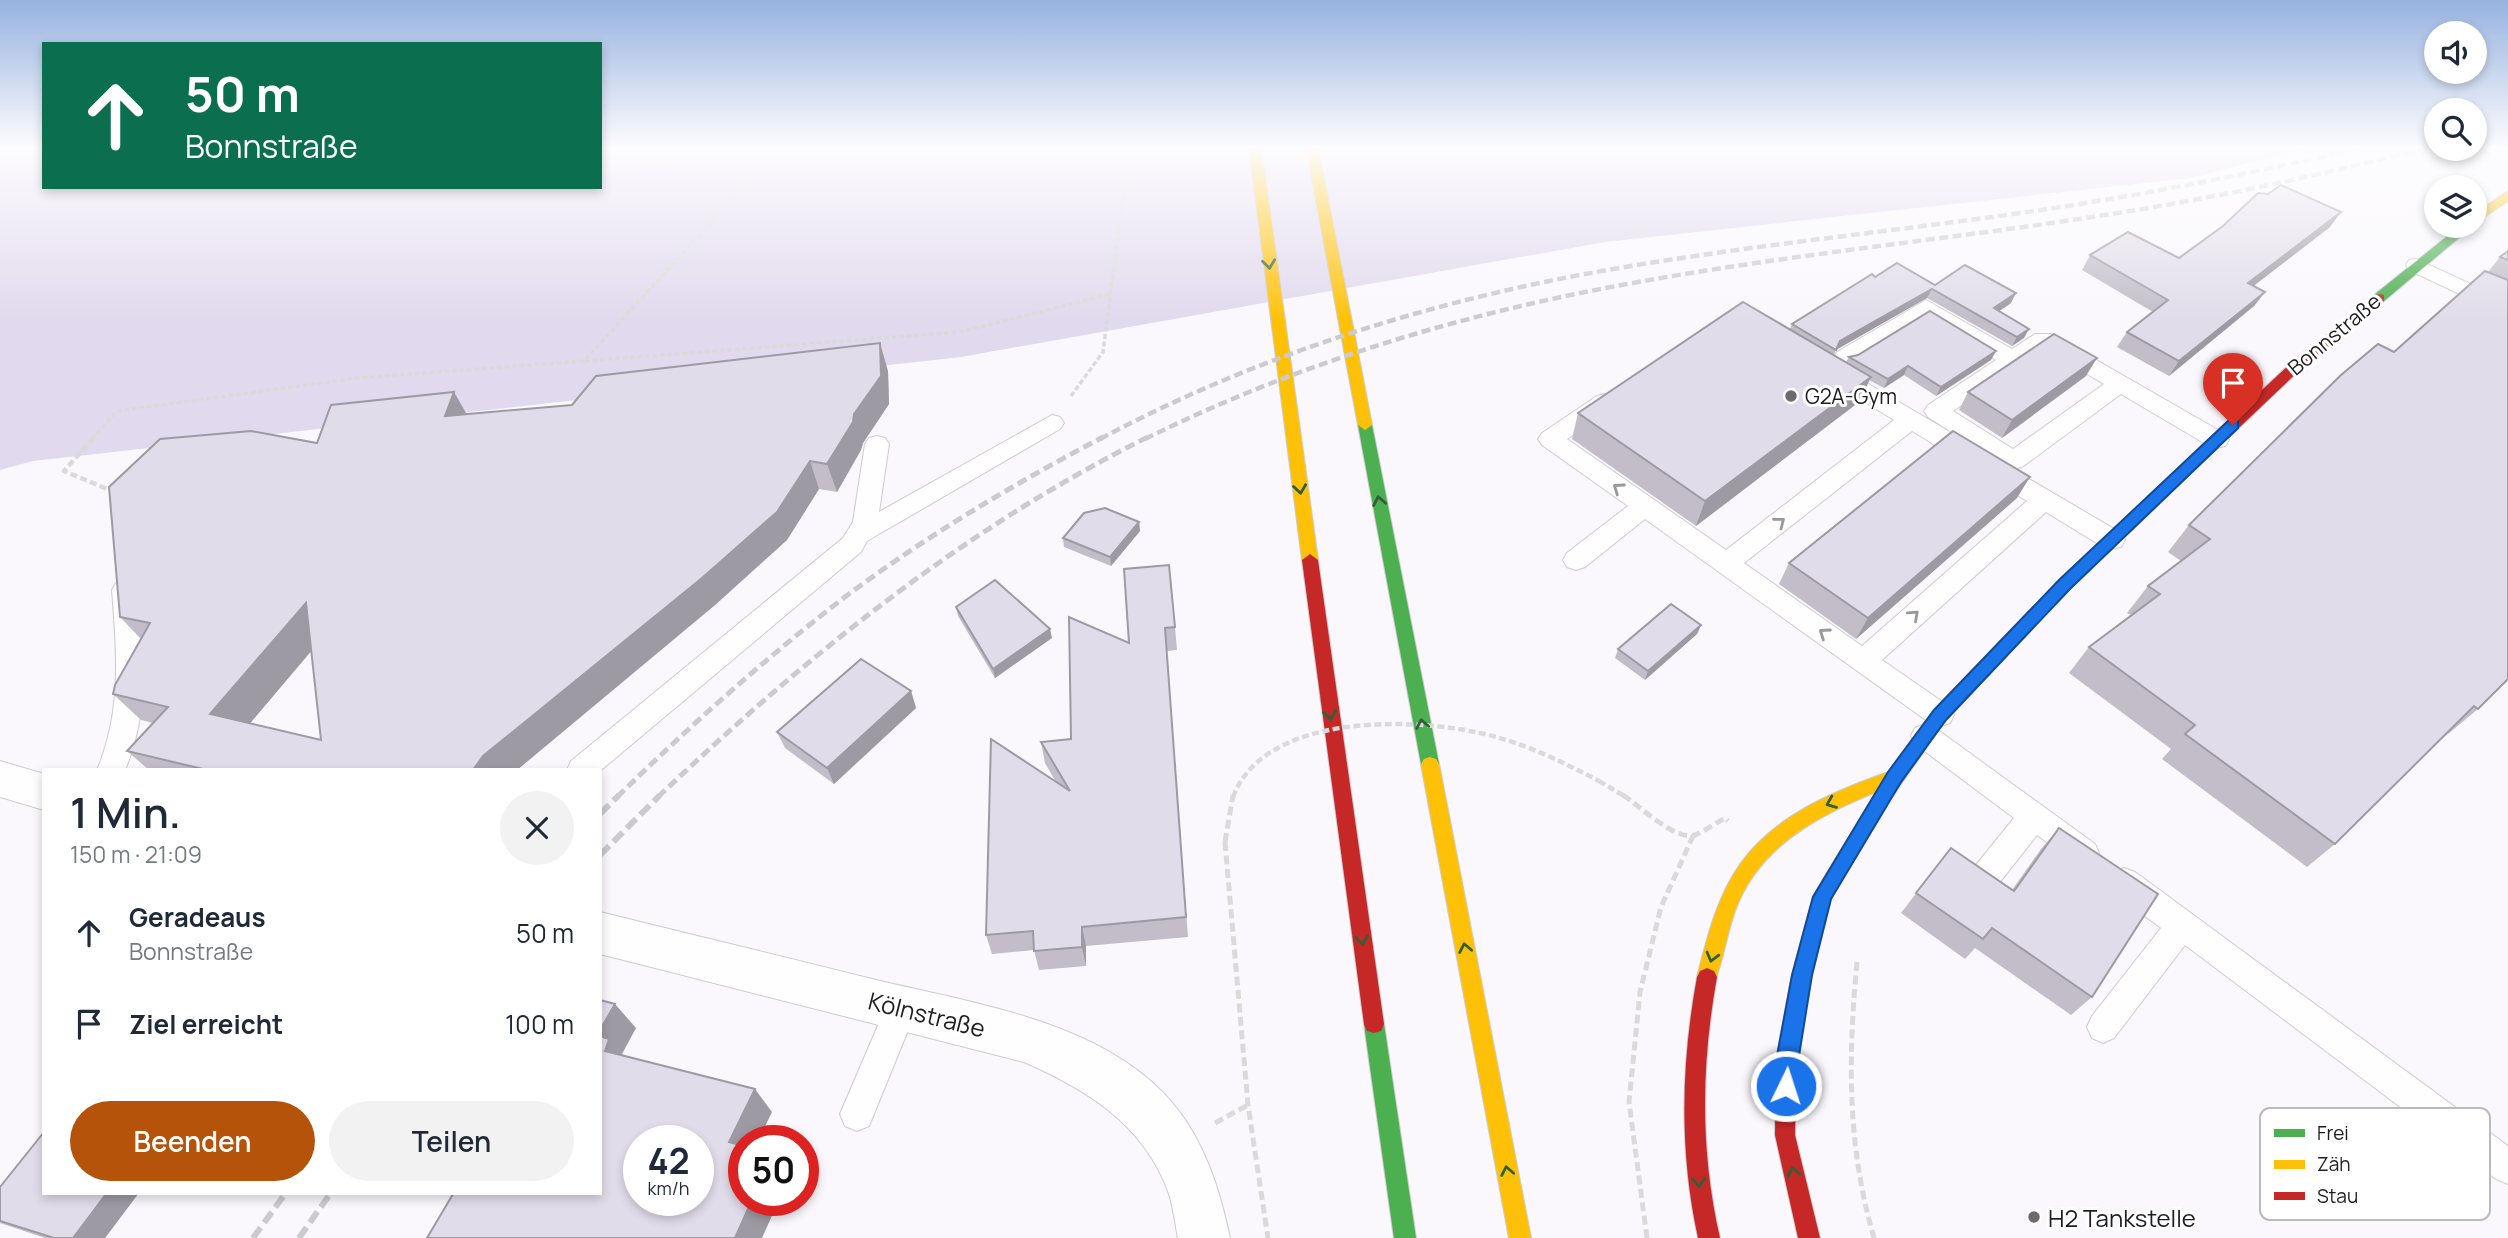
<!DOCTYPE html>
<html lang="de">
<meta charset="utf-8">
<style>
:root{--surface:#fff;--page:#f2f2f3;--text:#1f2937;--muted:#747a83;--accent:#b45309}
body{margin:0;font-family:Manrope,sans-serif;background:var(--page);color:var(--text);height:100vh;display:flex;flex-direction:column;font-size:26px;white-space:nowrap}
*{box-sizing:border-box;margin:0}
p{font-size:23px;color:var(--muted)}
.icon{flex:none;width:38px;height:38px;fill:none;stroke:currentColor;stroke-width:2;stroke-linecap:round;stroke-linejoin:round}
.map{position:relative;flex:1;overflow:hidden}
.drawer{position:absolute;left:42px;top:768px;width:560px;height:427px;display:flex;flex-direction:column;background:var(--surface);border-radius:0px;box-shadow:0 4px 10px #0003}
.drawer>*{flex:none}
.guide{position:absolute;left:42px;top:42px;width:560px;height:147px;border-radius:0px;box-shadow:0 4px 10px #0003;background:#0b6e4f;color:#fff;overflow:hidden}
.controls{position:absolute;left:2424px;top:21px;display:grid;gap:14px}
.controls a{display:grid;place-items:center;width:63px;height:63px;border-radius:50%;background:var(--surface);box-shadow:0 4px 10px #0003;font-size:35px}
.speed{position:absolute;left:623px;top:1125px;display:flex;gap:14px;font-size:35px;font-weight:700;text-align:center}
.speed>*{display:grid;place-content:center;width:91px;height:91px;border-radius:50%;background:var(--surface);box-shadow:0 4px 10px #0003;line-height:1}
.speed small{font-size:18px;font-weight:400}
.speed .limit{border:10px solid #d22;background:#fff;color:#111}
.pin{position:absolute;display:grid;place-items:center;width:60px;height:60px;color:#fff;margin:-72px -30px;border-radius:50% 50% 50% 0;rotate:-45deg;box-shadow:0 0 7px #0007}
.pin .icon{rotate:45deg}
.me{position:absolute;width:77px;margin:-38px;rotate:4deg;stroke-linejoin:round;filter:drop-shadow(0 0 5px #0008)}
.turn{display:flex;align-items:center;gap:24px;height:147px;padding:0 28px;font-size:32px}
.turn .icon{width:91px;height:91px;stroke-width:2.5}
.turn b{display:block;font-size:49px;line-height:60px}
.round{display:grid;place-items:center;flex:none;width:74px;height:74px;border-radius:37px;background:var(--page)}
.headline{display:flex;align-items:center;justify-content:space-between;height:119px;padding:0 28px}
h1{font-size:42px;font-weight:600;line-height:52px}
.primary-button{display:flex;gap:14px;margin-top:auto;padding:14px 28px}
.primary-button a{flex:1;height:80px;border-radius:42px;background:var(--accent);color:#fff;font-size:28px;font-weight:600;line-height:80px;text-align:center}
.primary-button a+a{background:var(--page);color:var(--text)}
ul{padding:0;list-style:none}
li{display:flex;align-items:center;gap:21px;height:91px;padding:0 28px}
li div{flex:1}
li b{display:block;font-size:26px}
li em{font-style:normal}
.map>svg:first-child{display:block}
.green{fill:#e1d9ed}
.lines{fill:none;stroke-linecap:round;stroke-linejoin:round}
.lane-casing{stroke:#cdcbcf;stroke-width:2}
.street-casing{stroke:#cdcbcf;stroke-width:2}
.fast-casing{stroke:#cdcbcf;stroke-width:2}
.slow-casing{stroke:#cdcbcf;stroke-width:2}
.jam-casing{stroke:#cdcbcf;stroke-width:2}
.path-far2{stroke:#dbdadb;stroke-width:3.5;stroke-dasharray:5 2.5;stroke-linecap:butt}
.path-far1{stroke:#dbdadb;stroke-width:4.5;stroke-dasharray:7 3.5;stroke-linecap:butt}
.path{stroke:#dbdadb;stroke-width:5;stroke-dasharray:9 4.5;stroke-linecap:butt}
.lane{fill:#fefeff;fill-rule:evenodd}
.street{fill:#fefeff;fill-rule:evenodd}
.fast{fill:#4caf50;fill-rule:evenodd}
.slow{fill:#ffc107;fill-rule:evenodd}
.jam{fill:#c62828;fill-rule:evenodd}
.rail-far2{stroke:#cbcbcd;stroke-width:4.5;stroke-dasharray:9 4.5;stroke-linecap:butt}
.rail-far1{stroke:#cbcbcd;stroke-width:5;stroke-dasharray:10 5;stroke-linecap:butt}
.rail{stroke:#cbcbcd;stroke-width:6;stroke-dasharray:13 6;stroke-linecap:butt}
.path-bridge-far1{stroke:#dbdadb;stroke-width:4.5;stroke-dasharray:7 3.5;stroke-linecap:butt}
.path-bridge{stroke:#dbdadb;stroke-width:5;stroke-dasharray:9 4.5;stroke-linecap:butt}
.wall{fill:#c2bdc8;fill-rule:evenodd}
.shaded-wall{fill:#9e9aa3}
.building{fill:#e1dce9;stroke:#9e9aa3;stroke-width:2;fill-rule:evenodd}
.oneway{stroke:#335f36}
.oneway2{stroke:#99999b}
.route{fill:#1a73e8;stroke:#114b97;stroke-width:2}
.poi-dot{fill:#6b6a6d;stroke:#fff;stroke-width:2.5}
.labels{text-anchor:middle;dominant-baseline:central;stroke-width:6;stroke-linejoin:round;paint-order:stroke}
.street-label{font-size:21px;fill:#1e1d20;stroke:#fff}
.poi-label{font-size:21px;fill:#1e1d20;stroke:#fff;text-anchor:start}
.near-street-label{font-size:24px;fill:#1e1d20;stroke:#fff}
.near-poi-label{font-size:24px;fill:#1e1d20;stroke:#fff;text-anchor:start}
.key{fill:#fff;stroke:#bcbbbc;stroke-width:2}
.key-label{font-size:19px;fill:#1e1d20}
</style>
<div class="map">
<svg width="2508" height="1238" viewBox="0 0 2508 1238">
<rect width="100%" height="100%" fill="#faf8fd"/>
<path class="green" d="M0 147H44V187H600V147H2310L2191 178 1605 242 961 357 33 461 0 470Z"/>
<g class="lines">
<defs>
<g id="lane">
<path d="M2416 259 2508 301V317L2409 270 2406 265 2409 260Z"/>
<path d="M1926 300 2012 349 2035 334H2051L2225 434 2229 440 2225 446 2217 448 2209 446 2121 394 2022 467 2012 469 2121 533 2125 540 2121 547 2112 549 2103 547 2046 512 1882 660 1950 707 1954 715 1950 723 1940 726 1930 723 1645 519 1585 567 1576 570 1567 567 1563 560 1567 553 1628 506 1542 445 1538 439 1542 433 1597 396 1605 394 1613 396 1616 402 1613 408 1567 439 1726 550 1894 420 1827 379 1824 374 1827 369 1835 366 1843 369 1972 445 1928 417 1924 411 1928 405 1996 360 1926 317 1853 362 1845 364 1837 362 1834 357 1837 352ZM2044 349 2104 384 2013 449 1953 411ZM1912 431 2027 501 1862 646 1744 563Z"/>
<path d="M1052 415 1060 417 1064 423 1060 429 867 541 861 552 600 771 567 770 571 761 843 538 853 522 865 444 869 438 877 436 885 438 889 444 879 512Z"/>
<path d="M125 580 134 583 138 590C144 652 150 711 125 770H97C122 711 117 653 112 590L116 583Z"/>
<path d="M1925 724 1935 728 2095 844 2099 853 2095 862 2084 866 2073 862 2037 835 1993 891 1982 895 1971 891 1967 881 1971 871 2014 818 1915 744 1911 736 1915 728Z"/>
<path d="M2124 868 2135 872 2508 1146V1184L2496 1179 2185 945 2114 1038 2103 1043 2092 1038 2087 1027 2092 1016 2161 928 2113 892 2109 882 2113 872Z"/>
<path d="M902 991 913 995 918 1006 869 1126 857 1131 845 1126 840 1114 891 995Z"/>
</g>
<g id="street">
<path d="M0 761 44 774V810L0 797Z"/>
<path d="M600 912C690 934 779 956 868 978 961 1001 1081 1017 1154 1084 1199 1124 1218 1181 1230 1238H1178C1175 1223 1173 1205 1168 1191 1143 1124 1086 1089 1024 1062L600 954Z"/>
</g>
<g id="fast">
<path d="M2460 226H2473L2384 301H2374V295Z"/>
<path d="M1365 420 1372 425 1439 764 1436 769 1430 771 1424 769 1421 764 1358 425Z"/>
<path d="M2136 512 2141 513 2143 517 2141 521 2069 589 1946 720 1887 804 1881 806 1875 804 1872 799 1875 794 1934 710 2059 581 2131 513Z"/>
<path d="M1374 1015 1381 1017 1384 1024 1416 1238H1394L1364 1024 1367 1017Z"/>
</g>
<g id="slow">
<path d="M1249 147H1261L1318 560 1310 566 1302 560Z"/>
<path d="M1306 147H1318L1372 425 1365 430 1358 425Z"/>
<path d="M2508 191V201L2474 224V214Z"/>
<path d="M1430 757 1436 759 1439 764 1531 1238H1509L1421 764 1424 759Z"/>
<path d="M1894 770 1900 772 1903 777 1900 782C1837 808 1769 834 1739 901 1727 927 1725 957 1714 983L1707 986 1700 983 1697 977C1707 938 1717 896 1741 863 1776 814 1839 789 1894 770Z"/>
</g>
<g id="jam">
<path d="M2379 294 2384 295V301L2304 366 2141 521H2131L2129 517 2131 513 2294 360Z"/>
<path d="M1310 554 1318 560 1384 1024 1381 1031 1374 1033 1367 1031 1364 1024 1302 560Z"/>
<path d="M1881 792 1887 794 1890 799 1831 898 1812 975 1796 1061 1795 1135 1820 1238H1798L1775 1135 1776 1061 1792 975 1813 896 1875 794Z"/>
<path d="M1707 968 1714 971 1717 977C1701 1065 1700 1151 1720 1238H1698C1679 1151 1681 1064 1697 977L1700 971Z"/>
</g>
</defs>
<use href="#lane" class="lane-casing"/>
<use href="#street" class="street-casing"/>
<use href="#fast" class="fast-casing"/>
<use href="#slow" class="slow-casing"/>
<use href="#jam" class="jam-casing"/>
<g class="path-far2">
<path d="M600 151 654 165 751 177"/>
<path d="M585 361 960 332 1110 294"/>
<path d="M1071 396 1103 352 1127 167 1122 147"/>
<path d="M92 439 117 411 358 378 584 361 752 178 830 147"/>
</g>
<g class="path-far1">
<path d="M94 437 64 471 112 491"/>
<path d="M1599 781 1626 797"/>
</g>
<g class="path">
<path d="M1623 795C1641 807 1675 841 1695 835 1705 831 1716 823 1725 818L1728 821"/>
<path d="M1225 842 1248 1105 1268 1238"/>
<path d="M1857 962C1848 1057 1847 1146 1874 1238"/>
<path d="M1215 1123 1248 1105"/>
<path d="M1647 1238 1629 1102 1640 992 1661 907 1693 836"/>
</g>
<use href="#lane" class="lane"/>
<use href="#street" class="street"/>
<use href="#fast" class="fast"/>
<use href="#slow" class="slow"/>
<use href="#jam" class="jam"/>
<g class="rail-far2">
<path d="M1100 439C1240 364 1394 313 1549 281 1718 247 1891 233 2061 207 2163 191 2263 171 2363 147"/>
<path d="M1145 439C1254 385 1369 344 1488 314 1690 263 1899 247 2105 215 2215 198 2322 175 2430 147"/>
</g>
<g class="rail-far1">
<path d="M617 797C689 727 762 661 841 600 923 538 1012 485 1103 437"/>
<path d="M658 797C805 657 965 528 1148 437"/>
</g>
<g class="rail">
<path d="M600 814 619 795"/>
<path d="M600 855 660 795"/>
<path d="M253 1238 285 1194"/>
<path d="M299 1238 330 1194"/>
</g>
<path class="path-bridge-far1" d="M1233 797C1264 714 1408 717 1480 733 1522 742 1561 761 1599 781"/>
<path class="path-bridge" d="M1225 842 1233 795"/>
</g>
<g class="wall">
<path d="M2330 227 2253 286 2265 292 2254 306 2169 376 2117 347 2127 332 2153 312 2082 270 2090 255 2179 258Z"/>
<path d="M2508 251V679L2478 709 2448 734 2446 733 2335 844 2307 867 2162 759 2171 749 2069 673 2089 647 2131 615 2127 613 2148 586 2181 561 2168 552 2189 525 2488 272 2500 257Z"/>
<path d="M1875 277 1935 285 2011 303 1999 311 2024 338 2012 346 1927 298 1836 349 1834 355 1846 362 1849 357 1991 360 1936 396 1904 375 1884 388 1869 380 1859 402 1696 526 1572 439 1578 413 1790 329 1792 324Z"/>
<path d="M888 371 889 404 863 443 861 450 837 492 819 489 787 540 715 605 517 770H149L127 751 153 723 141 720 113 694 141 639 120 617 317 443 467 414 572 405ZM312 650 321 740 250 723Z"/>
<path d="M2086 376 2002 438 1959 410 1968 392Z"/>
<path d="M2017 498 1856 639 1779 584 1789 563Z"/>
<path d="M1139 522 1140 531 1111 566 1064 547 1063 538Z"/>
<path d="M1124 569 1175 627 1177 650 1167 651 1188 937 1086 946V966L1039 970 1034 950 992 954 986 935 1056 782 1045 763 1041 742 1071 739 1129 643Z"/>
<path d="M956 607 1052 638 995 678 958 616Z"/>
<path d="M1701 625 1697 634 1645 680 1615 658 1618 649Z"/>
<path d="M911 691 916 708 834 784 785 748 777 732Z"/>
<path d="M2059 828 2092 997 2071 1015 1975 948 1965 959 1901 913 1951 848 2012 890 2041 849Z"/>
<path d="M0 1187 138 1194 105 1238H45L0 1223Z"/>
</g>
<g class="shaded-wall">
<path d="M2341 212 2330 227 2238 298 2248 283Z"/>
<path d="M1932 289 1927 298 1836 350 1840 341Z"/>
<path d="M2265 292 2254 306 2169 376 2179 361Z"/>
<path d="M2016 293 2011 303 1989 318 1994 308Z"/>
<path d="M2029 329 2024 338 2012 346 2017 337Z"/>
<path d="M880 343 888 371 889 404 863 443 861 450 837 492 827 464 854 414Z"/>
<path d="M1996 351 1991 360 1936 396 1941 387Z"/>
<path d="M2097 358 2086 376 2002 438 2012 420Z"/>
<path d="M1908 366 1904 375 1884 388 1888 379Z"/>
<path d="M1871 377 1859 402 1696 526 1705 501Z"/>
<path d="M454 392 470 420 445 416Z"/>
<path d="M810 461 819 489 787 540 715 605 517 770H473L483 756Z"/>
<path d="M2030 477 2017 498 1856 639 1868 618Z"/>
<path d="M1139 522 1140 531 1111 566 1110 557Z"/>
<path d="M306 603 329 630 236 740 210 714Z"/>
<path d="M1701 625 1697 634 1645 680 1648 671Z"/>
<path d="M1050 629 1052 638 995 678 993 669Z"/>
<path d="M911 691 916 708 834 784 827 768Z"/>
<path d="M1082 927 1086 946V966L1082 947Z"/>
<path d="M615 1004 636 1028 622 1054 631 1063 605 1051 600 1038V1030Z"/>
<path d="M755 1089 772 1112 758 1141H744V1159L729 1142Z"/>
<path d="M106 1194H138L105 1238H73Z"/>
<path d="M752 1200H779L762 1238H735Z"/>
</g>
<g class="building">
<path d="M2281 185 2341 212 2248 283 2265 292 2179 361 2127 332 2168 300 2090 255 2128 232 2179 258 2223 226 2258 193 2268 194Z"/>
<path d="M2508 251V260L2500 257Z"/>
<path d="M1897 263 1935 285 1965 265 2016 293 1994 308 2029 329 2017 337 1932 289 1840 341 1836 350 1792 324 1872 274 1875 277Z"/>
<path d="M2485 271 2508 280V679L2478 709 2474 706 2335 844 2185 734 2195 725 2089 647 2160 594 2148 586 2210 539 2189 525 2341 375 2378 344 2394 352Z"/>
<path d="M1743 302 1871 377 1705 501 1578 413Z"/>
<path d="M1930 311 1996 351 1941 387 1908 366 1888 379 1849 357 1858 355Z"/>
<path d="M2054 334 2097 358 2012 420 1968 392Z"/>
<path d="M880 343 881 376 854 414 853 422 827 464 810 461 777 512 702 578 483 756 473 770H207L127 751 168 707 113 694 115 685 150 623 120 617 109 487 160 439 251 431 317 443 331 405 454 392 445 416 572 405 596 376ZM306 603 321 740 210 714Z"/>
<path d="M1953 431 2030 477 1868 618 1789 563Z"/>
<path d="M1105 508 1139 522 1110 557 1063 538 1084 513Z"/>
<path d="M1169 565 1175 627 1165 628 1186 917 1082 927V947L1034 951 1033 931 986 935 991 739 1070 791 1041 742 1071 739 1069 617 1129 643 1124 569Z"/>
<path d="M995 580 1050 629 993 669 956 607Z"/>
<path d="M1671 604 1701 625 1648 671 1618 649Z"/>
<path d="M861 659 911 691 827 768 777 732Z"/>
<path d="M2059 828 2158 894 2092 997 1992 928 1983 939 1916 893 1951 848 2014 891Z"/>
<path d="M600 1000 615 1004 600 1030Z"/>
<path d="M600 1036 609 1039 605 1051 755 1089 729 1142 744 1146V1200H752L735 1238H427L453 1194H600ZM639 1141H698V1200H639Z"/>
<path d="M44 1132V1194H106L73 1238H54L0 1221V1187Z"/>
</g>
<defs><path id="oneway-chevron" d="M-2-3.5L2.5 0L-2 3.5" fill="none" stroke-width="1.6" stroke-linecap="round" stroke-linejoin="round" transform="scale(1.75)"/></defs>
<g class="oneway">
<use href="#oneway-chevron" transform="translate(1269 264) rotate(83)"/>
<use href="#oneway-chevron" transform="translate(1300 489) rotate(82)"/>
<use href="#oneway-chevron" transform="translate(1379 501) rotate(-101)"/>
<use href="#oneway-chevron" transform="translate(1330 715) rotate(82)"/>
<use href="#oneway-chevron" transform="translate(1422 724) rotate(-101)"/>
<use href="#oneway-chevron" transform="translate(1831 803) rotate(158)"/>
<use href="#oneway-chevron" transform="translate(1362 940) rotate(82)"/>
<use href="#oneway-chevron" transform="translate(1465 948) rotate(-101)"/>
<use href="#oneway-chevron" transform="translate(1712 957) rotate(105)"/>
<use href="#oneway-chevron" transform="translate(1507 1171) rotate(-101)"/>
<use href="#oneway-chevron" transform="translate(1793 1172) rotate(-103)"/>
<use href="#oneway-chevron" transform="translate(1699 1182) rotate(86)"/>
</g>
<g class="oneway2">
<use href="#oneway-chevron" transform="translate(1618 488) rotate(-145)"/>
<use href="#oneway-chevron" transform="translate(1780 522) rotate(-38)"/>
<use href="#oneway-chevron" transform="translate(1914 615) rotate(-42)"/>
<use href="#oneway-chevron" transform="translate(1824 633) rotate(-145)"/>
</g>
<linearGradient id="sky" x2="0" y2="1"><stop stop-color="#96b2df"/><stop offset="0.46" stop-color="#fdfcfe"/><stop offset="1" stop-color="#fdfcfe" stop-opacity="0"/></linearGradient>
<rect width="2508" height="321" fill="url(#sky)"/>
<path class="route" d="M2233 420 2238 421V428L2070 589 1946 720 1901 782 1831 899 1812 975 1793 1093 1786 1096 1779 1093 1776 1086V1061L1792 975 1813 897 1888 772 1934 710 2059 580 2228 421Z"/>
<g class="poi-dot">
<circle cx="1791" cy="396" r="7"/>
<circle cx="2034" cy="1217" r="7"/>
</g>
<g class="labels">
<g class="street-label">
<text transform="translate(2334 334) rotate(-40)">Bonnstraße</text>
</g>
<g class="poi-label">
<text x="1805" y="396">G2A-Gym</text>
</g>
<g class="near-street-label">
<text transform="translate(927 1014) rotate(14)">Kölnstraße</text>
</g>
<g class="near-poi-label">
<text x="2048" y="1217">H2 Tankstelle</text>
</g>
</g>
<rect x="2260" y="1108" width="230" height="112" rx="10" class="key"/>
<rect x="2274" y="1129" width="31" height="8" fill="#4caf50"/>
<rect x="2274" y="1160" width="31" height="9" fill="#ffc107"/>
<rect x="2274" y="1192" width="31" height="8" fill="#c62828"/>
<g class="key-label">
<text x="2317" y="1140">Frei</text>
<text x="2317" y="1171">Zäh</text>
<text x="2317" y="1203">Stau</text>
</g>
</svg>
<div class="controls">
<a><svg class="icon" aria-label="sound" viewBox="0 0 24 24"><path d="M4 9h4l5-4v14l-5-4H4zM17 9q2 3 0 6"/></svg></a>
<a><svg class="icon" aria-label="search" viewBox="0 0 24 24"><circle cx="10" cy="10" r="6"/><path d="M15 15l6 6"/></svg></a>
<a><svg class="icon" aria-label="layers" viewBox="0 0 24 24"><path d="M12 4l9 5-9 5-9-5zM3 14l9 5 9-5"/></svg></a>
</div>
<div class="speed"><div>42<small>km/h</small></div><div class="limit">50</div></div>
<div class="pin" style="left:2233px;top:425px;background:#d93025"><svg class="icon" aria-label="arrive" viewBox="0 0 24 24"><path d="M6 21V4h12l-3 4 3 4H6"/></svg></div>
<svg class="me" style="left:1786px;top:1086px" viewBox="-20 -20 40 40"><circle r="17" fill="#1a73e8" stroke="#fff" stroke-width="3"/><path d="M0-11L8 9 0 5-8 9z" fill="#fff"/></svg>
<div class="guide">
<div class="turn"><svg class="icon" aria-label="ahead" viewBox="0 0 24 24"><path d="M12 20V5M6 11l6-6 6 6"/></svg><div><b>50 m</b>Bonnstraße</div></div>
</div>
<section class="drawer">
<div class="headline"><div><h1>1 Min.</h1><p>150 m · 21:09</p></div><a class="round"><svg class="icon" aria-label="close" viewBox="0 0 24 24"><path d="M6 6l12 12M18 6L6 18"/></svg></a></div>
<ul>
<li><svg class="icon" aria-label="ahead" viewBox="0 0 24 24"><path d="M12 20V5M6 11l6-6 6 6"/></svg><div><b>Geradeaus</b><p>Bonnstraße</p></div><em>50 m</em></li>
<li><svg class="icon" aria-label="arrive" viewBox="0 0 24 24"><path d="M6 21V4h12l-3 4 3 4H6"/></svg><div><b>Ziel erreicht</b></div><em>100 m</em></li>
</ul>
<div class="primary-button"><a>Beenden</a><a>Teilen</a></div>
</section>
</div>
